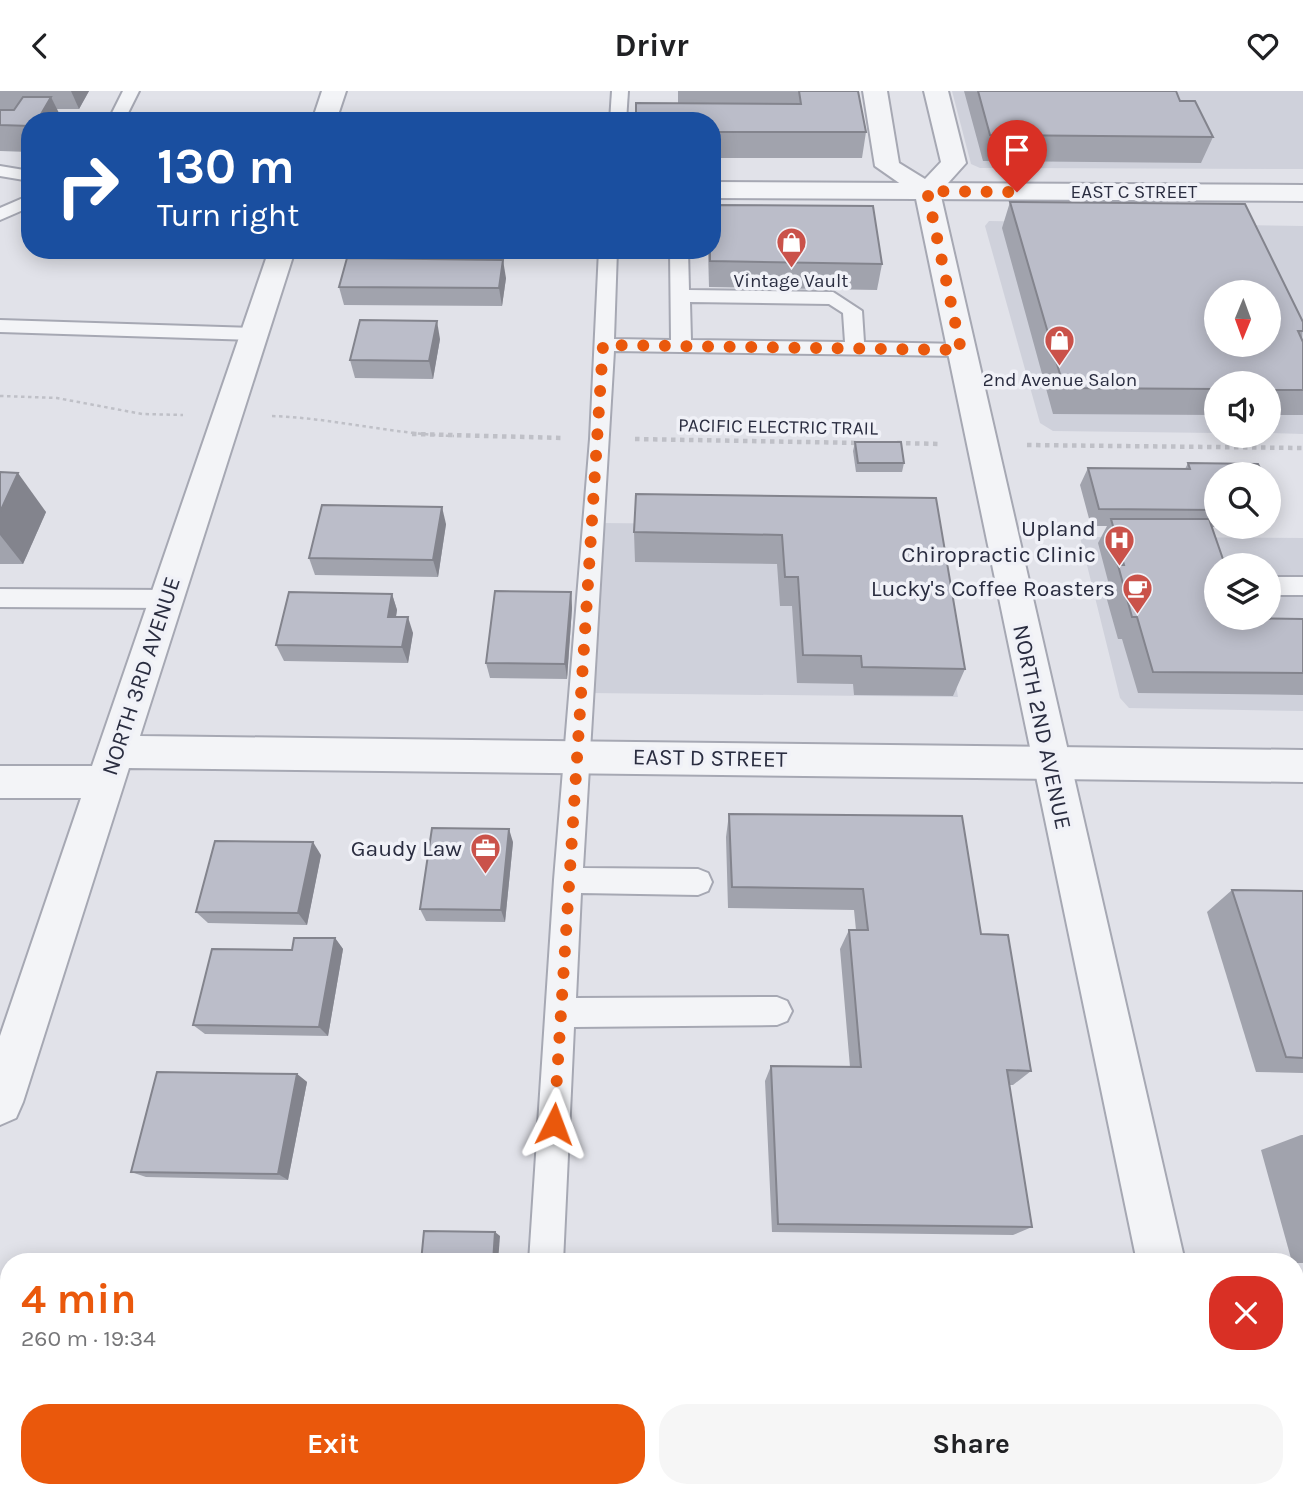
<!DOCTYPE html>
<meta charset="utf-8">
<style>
:root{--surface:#fff;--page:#f6f6f6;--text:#202124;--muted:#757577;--accent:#ea580c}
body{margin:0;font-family:Karla,sans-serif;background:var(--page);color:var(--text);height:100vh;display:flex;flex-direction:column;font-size:26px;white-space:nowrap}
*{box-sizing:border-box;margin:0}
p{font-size:23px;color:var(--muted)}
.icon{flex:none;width:38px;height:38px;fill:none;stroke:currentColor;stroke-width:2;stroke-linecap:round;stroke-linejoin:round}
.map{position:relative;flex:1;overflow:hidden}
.panel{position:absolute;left:0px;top:1162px;width:1304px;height:245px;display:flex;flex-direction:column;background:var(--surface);border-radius:28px 28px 0 0;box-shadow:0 4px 18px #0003}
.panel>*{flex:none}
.hud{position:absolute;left:21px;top:21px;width:700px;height:147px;border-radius:28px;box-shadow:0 4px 18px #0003;background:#1a4fa0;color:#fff;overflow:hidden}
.needle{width:46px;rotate:181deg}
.buttons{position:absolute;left:1204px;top:189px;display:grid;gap:14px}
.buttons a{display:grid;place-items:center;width:77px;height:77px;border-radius:50%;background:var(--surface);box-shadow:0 4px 18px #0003;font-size:35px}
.pin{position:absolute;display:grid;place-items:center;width:60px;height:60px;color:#fff;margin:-72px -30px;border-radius:50% 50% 50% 0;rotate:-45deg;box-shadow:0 0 7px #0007}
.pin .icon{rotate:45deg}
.me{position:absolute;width:77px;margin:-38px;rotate:3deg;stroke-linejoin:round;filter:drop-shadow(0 0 5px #0008)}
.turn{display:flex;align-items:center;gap:24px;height:147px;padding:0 21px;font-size:32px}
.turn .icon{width:91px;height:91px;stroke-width:2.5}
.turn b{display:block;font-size:49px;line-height:60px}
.round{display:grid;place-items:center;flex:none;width:74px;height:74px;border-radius:28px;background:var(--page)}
.head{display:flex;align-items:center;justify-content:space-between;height:119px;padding:0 21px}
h1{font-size:42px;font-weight:700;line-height:52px;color:var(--accent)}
.primary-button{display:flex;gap:14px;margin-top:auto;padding:14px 21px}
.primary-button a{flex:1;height:80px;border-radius:28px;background:var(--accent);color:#fff;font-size:28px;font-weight:700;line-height:80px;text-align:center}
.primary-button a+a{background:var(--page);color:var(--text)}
header{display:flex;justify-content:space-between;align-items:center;height:91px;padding:0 21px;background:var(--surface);font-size:32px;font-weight:700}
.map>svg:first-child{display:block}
.built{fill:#cfd1db;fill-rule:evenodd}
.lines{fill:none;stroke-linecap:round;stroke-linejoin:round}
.service-casing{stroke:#a6a8b3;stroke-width:4}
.minor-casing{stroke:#a6a8b3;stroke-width:4}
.tertiary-casing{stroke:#a6a8b3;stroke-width:4}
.path-far1{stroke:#bfc0c7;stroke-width:2.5;stroke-dasharray:3.5 3.5;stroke-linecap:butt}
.path{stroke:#bfc0c7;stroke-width:4.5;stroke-dasharray:4.5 4.5;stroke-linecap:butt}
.service{fill:#f3f4f7;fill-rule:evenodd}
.minor{fill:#f3f4f7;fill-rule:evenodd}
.tertiary{fill:#f3f4f7;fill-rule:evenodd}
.wall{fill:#a1a3ad}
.shaded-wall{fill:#83848d}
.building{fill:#bbbdc9;stroke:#83848d;stroke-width:2;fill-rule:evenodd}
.route{stroke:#ea580c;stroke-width:12;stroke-dasharray:0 21.6}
.labels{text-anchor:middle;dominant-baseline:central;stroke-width:7;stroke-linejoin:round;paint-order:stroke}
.far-street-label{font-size:19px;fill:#2a2d40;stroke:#f0f1f7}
.far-poi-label{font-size:19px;fill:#2a2d40;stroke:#f0f1f7}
.poi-label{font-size:23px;fill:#2a2d40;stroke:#f0f1f7;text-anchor:end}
.street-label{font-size:23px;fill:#2a2d40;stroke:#f0f1f7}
</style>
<header><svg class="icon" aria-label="back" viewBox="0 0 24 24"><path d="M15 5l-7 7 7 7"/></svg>Drivr<svg class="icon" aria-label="heart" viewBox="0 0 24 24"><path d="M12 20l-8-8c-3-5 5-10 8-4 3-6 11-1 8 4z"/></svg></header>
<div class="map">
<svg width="1303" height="1407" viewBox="0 0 1303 1407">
<rect width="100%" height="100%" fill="#e1e2e9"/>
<g class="built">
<path d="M952 0H1303V78L980 77 971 73Z"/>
<path d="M989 130 1303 135V343L1269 342V292H1216V342L1053 340 1040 332 985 135ZM1216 201H1269V254H1216Z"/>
<path d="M599 432 930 435 958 606 590 602Z"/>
<path d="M1080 446 1303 447V620L1129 617 1120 607ZM1216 474H1269V527H1216Z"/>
</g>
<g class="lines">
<defs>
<g id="service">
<path d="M123 0H139L124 30H108Z"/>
<path d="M612 0H628L626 30H610Z"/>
<path d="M0 75 30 80V90L0 85Z"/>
<path d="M30 104V116L0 129V117Z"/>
<path d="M599 159H617L614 248 671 249 670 159H688L689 199 833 201 862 220 864 251 961 253 971 259 961 265 614 260 583 777 698 778 708 782 712 791 708 800 698 804 581 802 576 907 777 906 787 910 792 920 787 930 777 934 574 936 563 1171H529L554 789 590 348ZM690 211 829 213 843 222 845 251 691 249Z"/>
<path d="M0 229 254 237 264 243 254 249 0 241Z"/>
<rect x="1269" y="486" width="34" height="18"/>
<path d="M0 498 166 499 174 502 178 508 174 514 166 517 0 516Z"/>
<rect x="516" y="1398" width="36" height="9"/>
</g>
<g id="minor">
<path d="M322 0H346L336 30H312Z"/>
<path d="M712 91 1303 94V110L712 107Z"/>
<path d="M269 159H295L140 645 1303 659V691L129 677 23 1011 16 1027 0 1034V945L81 707H0V675H92Z"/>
</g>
<g id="tertiary">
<path d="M863 0H887L899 72 925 88 941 71 924 0H948L966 72 940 101 1185 1171H1137L915 103 875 75Z"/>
<path d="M1185 1398H1239L1241 1407H1187Z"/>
</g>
</defs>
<use href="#service" class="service-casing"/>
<use href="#minor" class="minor-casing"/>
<use href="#tertiary" class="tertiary-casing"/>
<g class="path-far1">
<path d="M0 305 57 307 142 323 183 324"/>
<path d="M272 325C333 327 392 343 454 345"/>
</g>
<g class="path">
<path d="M412 343 563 347"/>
<path d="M635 348 860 352"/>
<path d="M897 352 941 353"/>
<path d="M1027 354 1303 357"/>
</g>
<use href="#service" class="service"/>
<use href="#minor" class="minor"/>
<use href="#tertiary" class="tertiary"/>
</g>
<g class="wall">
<path d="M0 0H89L79 18H57L30 30V61L0 60V19H14L15 18H0Z"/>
<path d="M678 0H858L866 41 862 67H712V30L678 12Z"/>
<path d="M964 0H1176L1180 10 1213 46 1201 72 983 70Z"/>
<path d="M1010 111 1303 231 1302 249 1303 251V324H1269V292H1216V324L1053 323 1002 137Z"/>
<path d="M708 159H712L882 173 877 199 709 196Z"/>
<path d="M506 187 502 215 344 214 339 196Z"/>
<path d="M440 248 433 288 355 287 350 269Z"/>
<path d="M855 351 904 372 902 381H856L853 360Z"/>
<path d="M1188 372 1216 383V436H1265H1212L1225 474 1262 527 1303 528V604L1138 602 1122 548H1118L1104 498 1108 490 1098 452 1107 435H1091L1080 394 1088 377 1185 378Z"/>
<path d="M0 381 46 421 23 473H0Z"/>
<path d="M1269 399 1277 419 1269 431Z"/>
<path d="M936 407 965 578 953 605 854 604 853 593 797 592 792 515H780L777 473 635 471 634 441Z"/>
<path d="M446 433 438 486 315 484 309 467Z"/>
<path d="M571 501 572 517 567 588 490 587 486 572Z"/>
<path d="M392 503 397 519 396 526 413 542 408 572 284 570 276 554Z"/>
<path d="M729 723 981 843 1031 980 1013 994H1009L1032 1136 1013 1144 772 1141 765 990 771 975 850 976 840 858 849 839H856L854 819 728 817 726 746Z"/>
<path d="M513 751 505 831 426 830 420 818Z"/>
<path d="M321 764 307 834 208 832 196 821Z"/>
<path d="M1232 799 1303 800V982L1256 981 1207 821Z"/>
<path d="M335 847 343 858 328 945 205 943 193 934Z"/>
<path d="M297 983 307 991 288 1089 146 1086 131 1081Z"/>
<path d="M1301 1044H1303V1172H1295V1171H1292L1261 1059Z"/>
<path d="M798 1398H1012L1013 1407H798Z"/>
<path d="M606 1405 715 1407H605Z"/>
</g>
<g class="shaded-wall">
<path d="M71 0H89L79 18Z"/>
<path d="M51 6 63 30H37Z"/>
<path d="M503 169 506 187 502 215 499 197Z"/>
<path d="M437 230 440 248 433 288 429 270Z"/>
<path d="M18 382 46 421 23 473 0 444V421Z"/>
<path d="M442 416 446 433 438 486 433 469Z"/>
<path d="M571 501 572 517 567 588 565 573Z"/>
<path d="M392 503 397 519 393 542 388 526Z"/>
<path d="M408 526 413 542 408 572 402 556Z"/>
<path d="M509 738 513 751 505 831 501 819Z"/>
<path d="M313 751 321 764 307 834 298 822Z"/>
<path d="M335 847 343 858 328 945 319 936Z"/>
<path d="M297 983 307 991 288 1089 278 1083Z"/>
<path d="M495 1141 500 1145 498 1171H493Z"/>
<path d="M255 1166 266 1169V1171H254Z"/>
<path d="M183 1398H197L196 1407H181Z"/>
<rect x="523" y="1398" width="4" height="9"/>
</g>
<g class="building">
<path d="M799 0H858L866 41H712V30H636V12L801 13Z"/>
<path d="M978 0H1176L1180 10H1195L1213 46 990 44Z"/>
<path d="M23 6H51L37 30H30V35L0 34V19H14Z"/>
<path d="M1010 111 1245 113 1303 231V240H1298L1303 251V299H1269V292H1216V298L1064 297ZM1216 201H1269V254H1216Z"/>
<path d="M712 114 873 115 882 173 710 170V159H712Z"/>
<path d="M347 167 503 169 499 197 339 196Z"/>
<path d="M360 229 437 230 429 270 350 269Z"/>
<path d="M855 351H901L904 372H858Z"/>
<path d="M1188 372 1258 373 1263 383H1216V419L1099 418 1088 377 1190 378Z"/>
<path d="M0 381 18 382 0 421Z"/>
<path d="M1269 399 1277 419H1269Z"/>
<path d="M636 403 936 407 965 578 862 576 861 565 803 564 798 486H785L782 444 634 441Z"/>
<path d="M322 414 442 416 433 469 309 467Z"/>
<path d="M1111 428H1209L1225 474H1216V527L1303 528V582L1153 581 1137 526H1132L1118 474H1124Z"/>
<path d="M495 500 571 501 565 573 486 572Z"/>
<path d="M289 501 392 503 388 526H408L402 556 276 554Z"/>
<path d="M729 723 962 725 981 843 1008 844 1031 980 1007 979 1032 1136 778 1133 771 975 861 976 849 839H868L863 798 732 796Z"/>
<path d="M432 737 509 738 501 819 420 818Z"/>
<path d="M215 750 313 751 298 822 196 821Z"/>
<path d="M1232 799 1303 800V967L1286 966Z"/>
<path d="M294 847H335L319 936 193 934 212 858 292 859Z"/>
<path d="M157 981 297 983 278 1083 131 1081Z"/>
<path d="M424 1140 495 1141 493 1171H421Z"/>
<path d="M108 1163 255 1166 254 1171H106Z"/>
<path d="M30 1398H183L181 1407H28Z"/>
<path d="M209 1398H523V1407H207Z"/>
<path d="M803 1398H1012L1013 1407H803Z"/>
</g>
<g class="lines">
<path class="route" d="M554 1033 603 254 961 259 927 100 1017 101"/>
</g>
<defs>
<symbol id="shop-pin" viewBox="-11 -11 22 30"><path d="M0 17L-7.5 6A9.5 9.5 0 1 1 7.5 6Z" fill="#ca524a" stroke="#f0f1f7"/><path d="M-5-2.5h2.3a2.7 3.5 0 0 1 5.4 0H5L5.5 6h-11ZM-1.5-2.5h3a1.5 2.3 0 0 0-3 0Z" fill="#fff"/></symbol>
<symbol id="hospital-pin" viewBox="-11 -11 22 30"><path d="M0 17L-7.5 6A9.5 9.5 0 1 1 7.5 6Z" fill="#ca524a" stroke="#f0f1f7"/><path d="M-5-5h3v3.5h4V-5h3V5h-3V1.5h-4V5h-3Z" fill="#fff"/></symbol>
<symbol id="cafe-pin" viewBox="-11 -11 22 30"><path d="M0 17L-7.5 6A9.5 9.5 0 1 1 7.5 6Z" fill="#ca524a" stroke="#f0f1f7"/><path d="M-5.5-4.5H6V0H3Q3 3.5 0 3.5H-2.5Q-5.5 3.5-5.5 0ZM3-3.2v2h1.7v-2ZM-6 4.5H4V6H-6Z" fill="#fff"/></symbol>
<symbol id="office-pin" viewBox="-11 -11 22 30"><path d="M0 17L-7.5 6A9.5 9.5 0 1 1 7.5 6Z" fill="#ca524a" stroke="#f0f1f7"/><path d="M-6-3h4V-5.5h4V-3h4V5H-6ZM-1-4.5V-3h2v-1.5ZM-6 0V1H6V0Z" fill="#fff"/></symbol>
</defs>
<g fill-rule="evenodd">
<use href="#shop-pin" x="774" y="134" width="35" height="47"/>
<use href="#shop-pin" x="1042" y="232" width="35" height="47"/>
<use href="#hospital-pin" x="1102" y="432" width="35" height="47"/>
<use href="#cafe-pin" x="1120" y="480" width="35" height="47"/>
<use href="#office-pin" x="468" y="740" width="35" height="47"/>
</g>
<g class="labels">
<g class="far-street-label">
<text x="1134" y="101">EAST C STREET</text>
<text transform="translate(778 336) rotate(1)">PACIFIC ELECTRIC TRAIL</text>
</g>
<g class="far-poi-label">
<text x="791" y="190">Vintage Vault</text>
<text x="1060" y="289">2nd Avenue Salon</text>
</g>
<g class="poi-label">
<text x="1096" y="437">Upland<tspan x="1096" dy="26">Chiropractic Clinic</tspan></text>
<text x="1115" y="497">Lucky's Coffee Roasters</text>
<text x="462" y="757">Gaudy Law</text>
</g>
<g class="street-label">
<text transform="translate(141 585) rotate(-72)">NORTH 3RD AVENUE</text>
<text transform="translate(1042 636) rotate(78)">NORTH 2ND AVENUE</text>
<text transform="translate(710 667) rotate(1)">EAST D STREET</text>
</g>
</g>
</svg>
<div class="buttons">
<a><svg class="needle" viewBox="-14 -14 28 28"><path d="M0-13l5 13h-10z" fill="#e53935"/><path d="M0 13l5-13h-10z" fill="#757577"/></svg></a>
<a><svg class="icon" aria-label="sound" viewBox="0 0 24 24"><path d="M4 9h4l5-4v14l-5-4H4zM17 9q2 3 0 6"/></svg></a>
<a><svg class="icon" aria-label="search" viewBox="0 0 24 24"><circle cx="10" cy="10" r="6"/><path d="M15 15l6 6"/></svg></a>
<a><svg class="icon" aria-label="layers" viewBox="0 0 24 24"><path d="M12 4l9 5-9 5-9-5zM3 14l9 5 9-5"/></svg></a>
</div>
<div class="pin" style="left:1017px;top:101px;background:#d93025"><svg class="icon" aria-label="arrive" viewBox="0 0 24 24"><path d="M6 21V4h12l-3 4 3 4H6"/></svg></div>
<svg class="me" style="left:554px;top:1033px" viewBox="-20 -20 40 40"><path d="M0-17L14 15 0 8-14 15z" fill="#ea580c" stroke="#fff" stroke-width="4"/></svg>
<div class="hud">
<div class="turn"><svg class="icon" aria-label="right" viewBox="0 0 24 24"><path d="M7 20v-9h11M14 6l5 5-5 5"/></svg><div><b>130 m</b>Turn right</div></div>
</div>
<section class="panel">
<div class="head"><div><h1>4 min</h1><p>260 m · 19:34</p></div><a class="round" style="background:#d93025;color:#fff"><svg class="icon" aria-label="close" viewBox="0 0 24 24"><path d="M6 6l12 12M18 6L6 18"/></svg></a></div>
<div class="primary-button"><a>Exit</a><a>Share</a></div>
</section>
</div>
